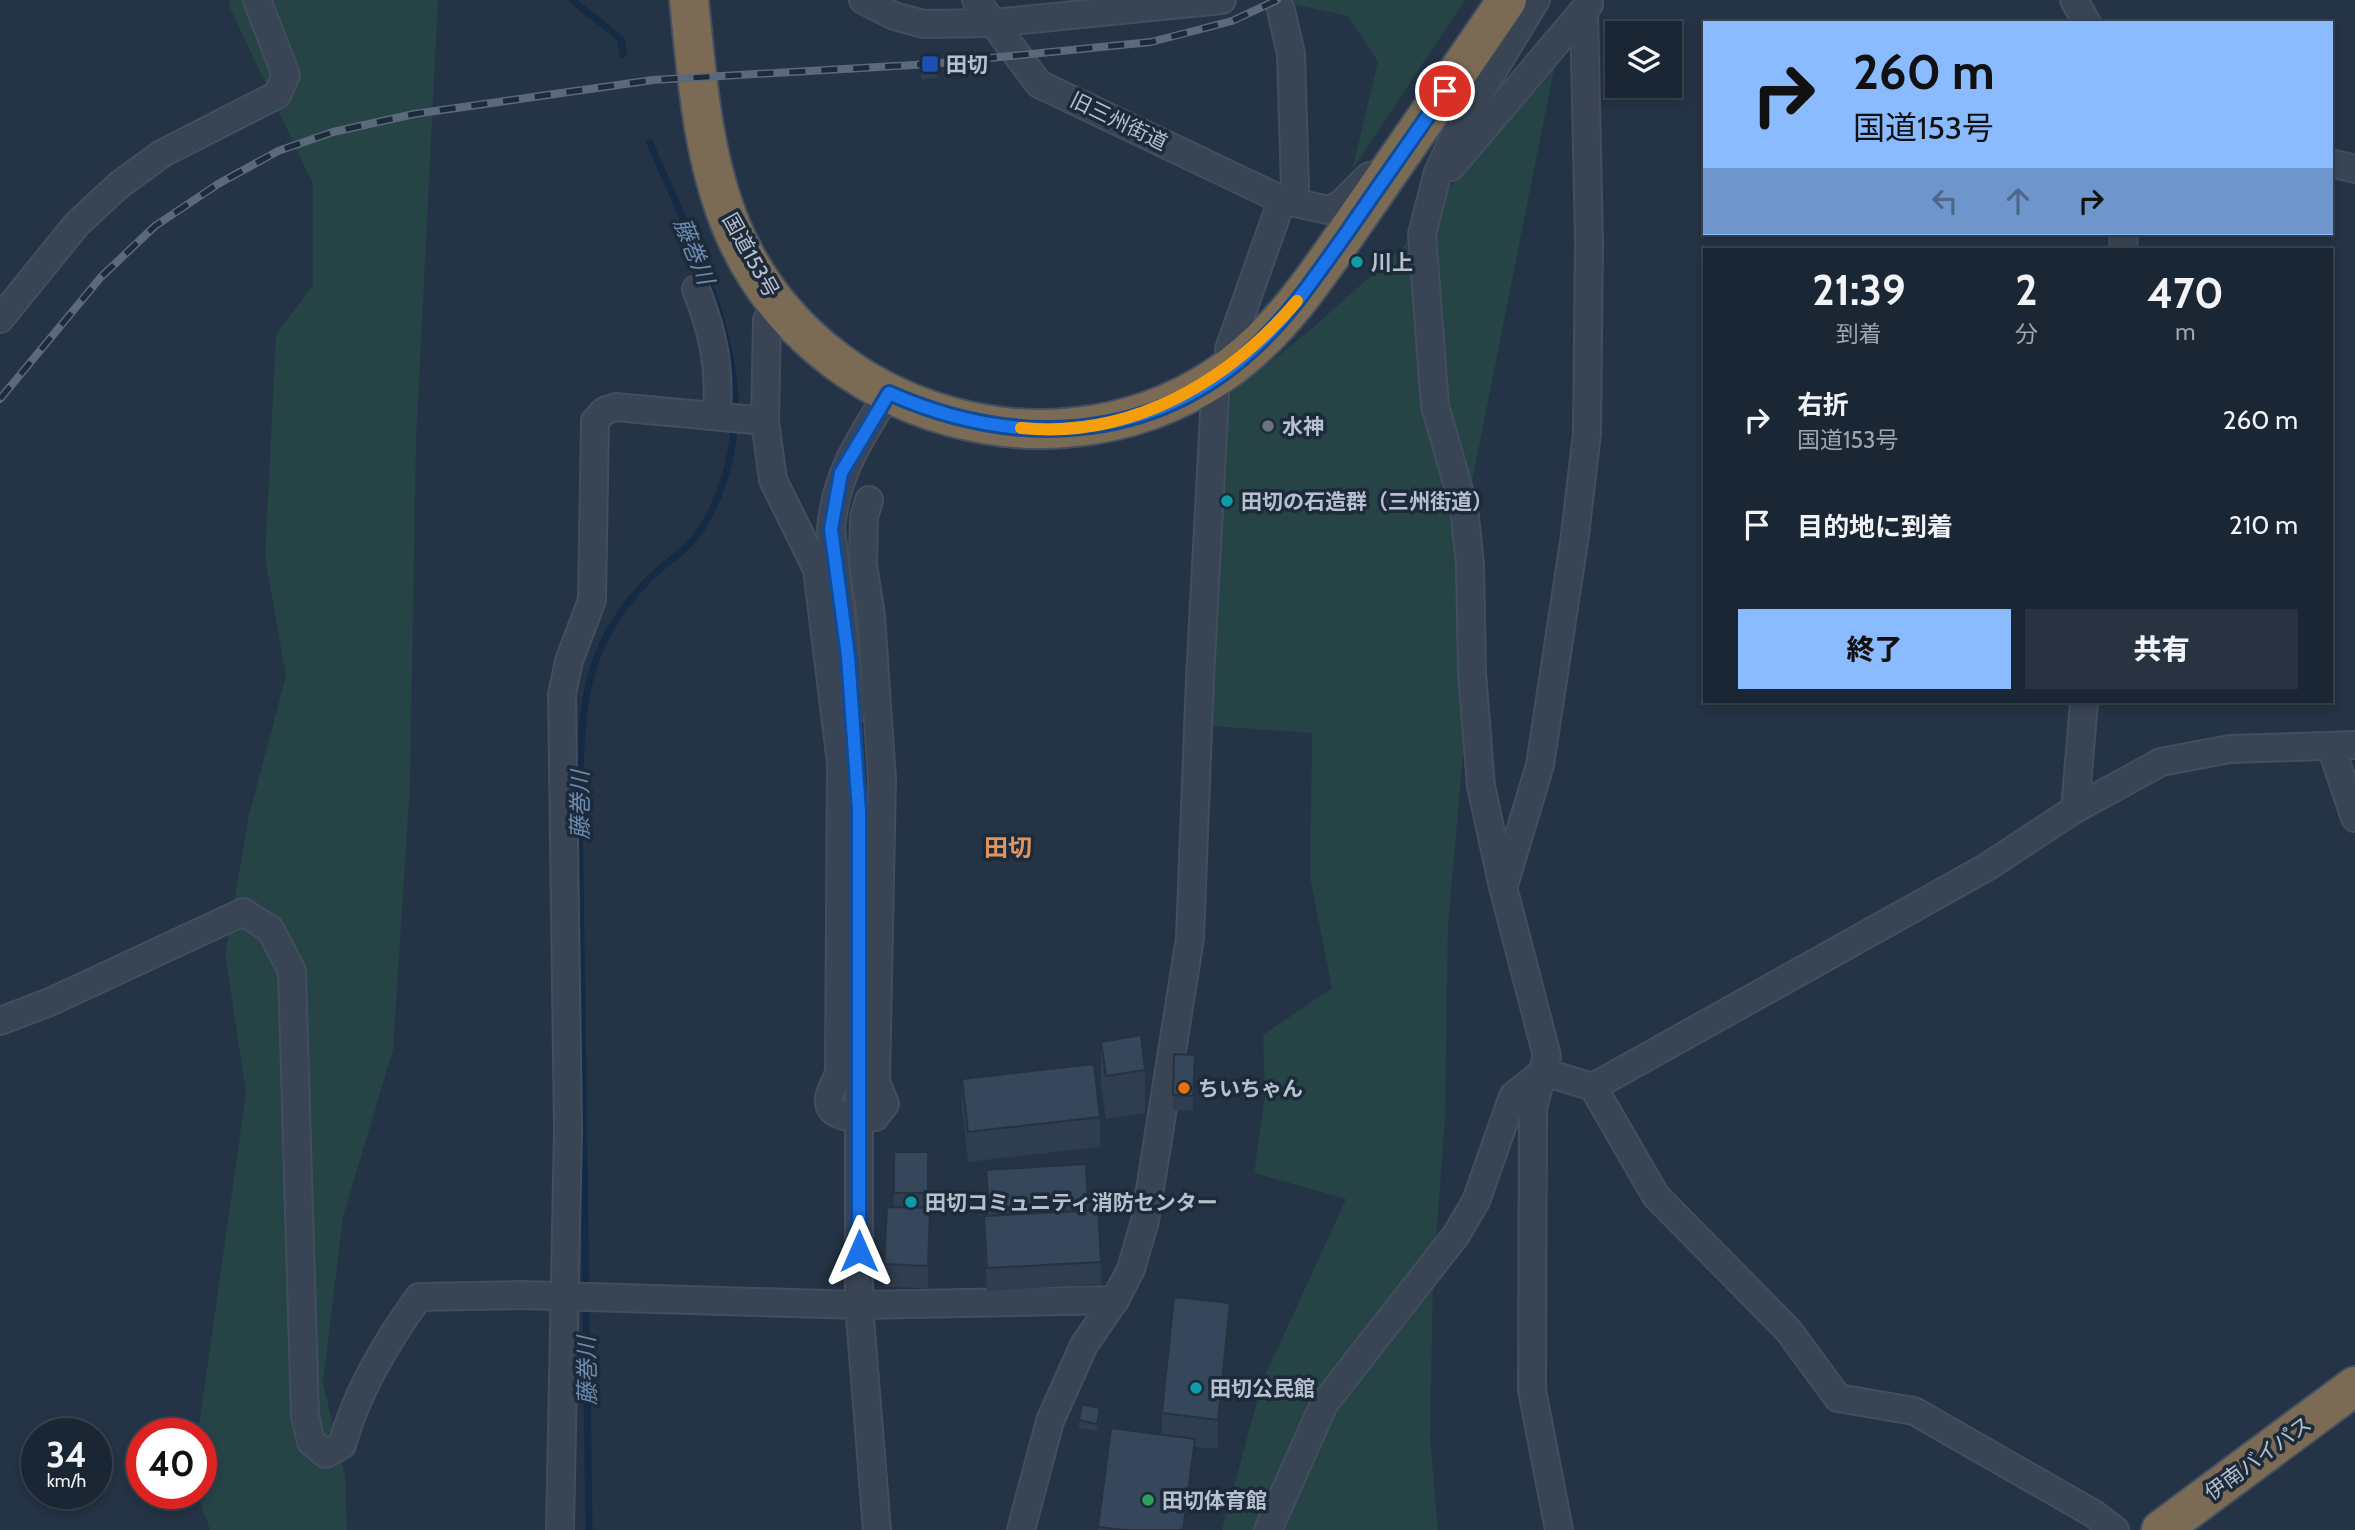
<!DOCTYPE html>
<html lang="ja">
<meta charset="utf-8">
<style>
:root{--surface:#1b2634;--page:#283240;--text:#f1f3f6;--muted:#a0a5ac;--line:#39434f;--accent:#8abbff}
body{margin:0;font-family:Cabin,"Noto Sans JP",sans-serif;background:var(--page);color:var(--text);height:100vh;display:flex;flex-direction:column;font-size:26px;white-space:nowrap}
*{box-sizing:border-box;margin:0}
p{font-size:23px;color:var(--muted)}
.icon{flex:none;width:38px;height:38px;fill:none;stroke:currentColor;stroke-width:2;stroke-linecap:round;stroke-linejoin:round}
.map{position:relative;flex:1;overflow:hidden}
.panel{position:absolute;left:1703px;top:248px;width:630px;height:455px;display:flex;flex-direction:column;background:var(--surface);border-radius:0px;box-shadow:0 4px 10px #0003,0 0 0 2px var(--line)}
.panel>*{flex:none}
.hud{position:absolute;left:1703px;top:21px;width:630px;height:214px;border-radius:0px;box-shadow:0 4px 10px #0003,0 0 0 2px var(--line);background:#8abbff;color:#111;overflow:hidden}
.buttons{position:absolute;left:1605px;top:21px;display:grid;gap:14px}
.buttons a{display:grid;place-items:center;width:77px;height:77px;border-radius:0px;background:var(--surface);box-shadow:0 4px 10px #0003,0 0 0 2px var(--line);font-size:35px}
.speed{position:absolute;left:21px;top:1418px;display:flex;gap:14px;font-size:35px;font-weight:700;text-align:center}
.speed>*{display:grid;place-content:center;width:91px;height:91px;border-radius:50%;background:var(--surface);box-shadow:0 4px 10px #0003,0 0 0 2px var(--line);line-height:1}
.speed small{font-size:18px;font-weight:400}
.speed .limit{border:10px solid #d22;background:#fff;color:#111}
.pin{position:absolute;display:grid;place-items:center;width:60px;height:60px;color:#fff;margin:-30px;border:4px solid #fff;border-radius:50%;box-shadow:0 2px 7px #0007}
.me{position:absolute;width:77px;margin:-38px;rotate:0deg;stroke-linejoin:round;filter:drop-shadow(0 0 5px #0008)}
.turn{display:flex;align-items:center;gap:24px;height:147px;padding:0 35px;font-size:32px}
.turn .icon{width:91px;height:91px;stroke-width:2.5}
.turn b{display:block;font-size:49px;line-height:60px}
.lanes{display:flex;align-items:center;height:66px;padding:0 35px;background:#0003;justify-content:center;gap:35px;direction:ltr}
.lanes .off{opacity:.35}
.eta{display:flex;justify-content:space-evenly;align-items:center;height:119px;text-align:center}
.eta b{font-size:42px;font-weight:800;line-height:49px}
.action{display:flex;gap:14px;margin-top:auto;padding:14px 35px}
.action a{flex:1;height:80px;border-radius:0px;background:var(--accent);color:#111;font-size:28px;font-weight:800;line-height:80px;text-align:center}
.action a+a{background:var(--page);color:var(--text)}
ul{padding:0;list-style:none}
li{display:flex;align-items:center;gap:21px;height:105px;padding:0 35px}
li div{flex:1}
li b{display:block;font-size:26px}
li em{font-style:normal}
.map>svg:first-child{display:block}
.green{fill:#264346}
.lines{fill:none;stroke-linecap:round;stroke-linejoin:round}
.stream{stroke:#152a45;stroke-width:7}
.minor-casing{stroke:#424e5e;stroke-width:30}
.highway-casing{stroke:#43505f;stroke-width:42}
.minor{stroke:#394555;stroke-width:26}
.highway{stroke:#7b6b55;stroke-width:38}
.rail-casing{stroke:#5b697c;stroke-width:8}
.rail{stroke:#1d2a3a;stroke-width:5;stroke-dasharray:16;stroke-linecap:butt}
.wall{fill:#2e3d4f}
.shaded-wall{fill:#263240}
.building{fill:#36475c;stroke:#263240;stroke-width:2}
.route-casing{stroke:#114b97;stroke-width:18}
.route{stroke:#1a73e8;stroke-width:12}
.slow{stroke:#f59e0b;stroke-width:12}
.transit-dot{fill:#1a4fb4;stroke:#1d2a3a;stroke-width:2.5}
.culture-dot{fill:#0f9aa8;stroke:#1d2a3a;stroke-width:2.5}
.worship-dot{fill:#6b7280;stroke:#1d2a3a;stroke-width:2.5}
.food-dot{fill:#e8710a;stroke:#1d2a3a;stroke-width:2.5}
.leisure-dot{fill:#2e9e5b;stroke:#1d2a3a;stroke-width:2.5}
.labels{text-anchor:middle;dominant-baseline:central;stroke-width:7;stroke-linejoin:round;paint-order:stroke}
.poi-label{font-size:21px;font-weight:bold;fill:#b6c0ce;stroke:#1d2a3a;text-anchor:start}
.street-label{font-size:21px;fill:#b6c0ce;stroke:#1d2a3a}
.water-label{font-size:23px;font-style:italic;fill:#6c8bb0;stroke:#1d2a3a}
.quarter-label{font-size:24px;font-weight:bold;fill:#e1935e;stroke:#1d2a3a}
</style>
<div class="map">
<svg width="2355" height="1530" viewBox="0 0 2355 1530">
<rect width="100%" height="100%" fill="#243345"/>
<g class="green">
<path d="M229 0H438L416 443 410 785 393 1050 343 1217 323 1383 345 1476 347 1530H210L197 1493H201V1433H198L246 1093 225 953 249 815 286 676 265 558 276 334 313 285V184L230 8Z"/>
<path d="M1274 0H1465L1352 170 1378 62 1348 16Z"/>
<path d="M1558 49 1466 512 1463 755 1448 925 1445 1119 1433 1280 1430 1439 1438 1530H1222L1263 1380 1346 1199 1254 1173 1265 1095 1263 1035 1332 988 1310 877 1312 733 1211 726 1215 567 1231 393 1309 331 1403 247Z"/>
</g>
<g class="lines">
<g class="stream">
<path d="M572 0 621 39 623 54"/>
<path d="M589 1530 579 803C582 714 579 653 645 583 662 564 689 550 702 528 780 399 702 266 650 143"/>
</g>
<defs>
<g id="minor">
<path d="M863 0 894 16 924 24 994 23 1222 0"/>
<path d="M976 0 1039 84 1282 200 1328 210 1341 204 1369 176 1382 174"/>
<path d="M1536 0 1460 125 1438 172 1422 234 1435 406 1464 507 1470 564 1472 673 1481 786 1503 887 1547 1056 1533 1108 1532 1390 1559 1530"/>
<path d="M2074 0 2087 23"/>
<path d="M1281 10 1291 54 1295 187 1292 203"/>
<path d="M2331 163 2355 169"/>
<path d="M1451 167 1589 4"/>
<path d="M2123 250 2124 233"/>
<path d="M696 289C714 335 720 367 717 416"/>
<path d="M0 319 77 224 119 185 163 153 277 95 286 75 257 0"/>
<path d="M767 320 765 421 773 480 817 569 841 763 839 1072C837 1080 830 1090 829 1098 826 1121 862 1118 875 1117L885 1104 876 1081 882 779 871 616 863 564 864 517 869 500"/>
<path d="M1232 366 1229 349 1282 200"/>
<path d="M852 711 831 529C836 473 860 439 889 392"/>
<path d="M2331 747 2355 818"/>
<path d="M2075 809 2084 702"/>
<path d="M1504 885 1540 765 1575 535 1587 433 1589 242 1584 10"/>
<path d="M859 935V1305L877 1530"/>
<path d="M0 1021 50 1002 243 912 270 929 292 971 305 1416 311 1442 326 1454 342 1445C357 1391 386 1342 419 1297L522 1295 859 1305 1115 1300"/>
<path d="M1543 1072 1593 1087 1987 867 2075 809 2161 762 2230 749 2355 745"/>
<path d="M1593 1087 1656 1196 1788 1330 1838 1398 1914 1411 2094 1514 2115 1530"/>
<path d="M560 1530 568 1130 562 694 569 661 592 600 595 421 604 411 616 407 765 421"/>
<path d="M1021 1530 1050 1421 1084 1345 1115 1300 1131 1269 1145 1221 1190 938 1200 678 1216 377"/>
<path d="M1268 1530 1324 1404 1456 1235 1476 1201 1513 1096 1543 1072"/>
</g>
<g id="highway">
<path d="M689 0C697 77 702 156 732 228 813 420 1064 492 1232 366 1289 323 1327 260 1368 202 1414 135 1461 68 1507 0"/>
<path d="M2161 1530 2355 1386"/>
</g>
</defs>
<use href="#minor" class="minor-casing"/>
<use href="#highway" class="highway-casing"/>
<use href="#minor" class="minor"/>
<use href="#highway" class="highway"/>
<defs>
<path id="rail" d="M0 399 101 277 155 226 218 184 278 151 333 132 414 114 653 80 930 64 1151 42 1232 21 1277 0"/>
</defs>
<use href="#rail" class="rail-casing"/>
<use href="#rail" class="rail"/>
</g>
<g class="wall">
<path d="M920 62 937 71V78L921 80Z"/>
<path d="M1101 1042 1145 1070V1113L1106 1119 1101 1085Z"/>
<path d="M1195 1055 1193 1111 1173 1110V1095Z"/>
<path d="M962 1079 1100 1117V1147L968 1162 962 1109Z"/>
<path d="M894 1152H928V1208L930 1231 928 1288 884 1287V1264L894 1207Z"/>
<path d="M986 1170 1088 1203V1210L1101 1262V1284L987 1291 984 1239V1216H988Z"/>
<path d="M1230 1333 1218 1449 1195 1447V1469L1187 1530H1098V1527L1162 1435V1413Z"/>
<path d="M1100 1416 1097 1431 1079 1428V1420Z"/>
</g>
<g class="shaded-wall">
<path d="M930 1208V1231L928 1288V1266Z"/>
<path d="M1230 1303V1333L1218 1449V1420Z"/>
<path d="M1195 1439V1469L1187 1530H1183Z"/>
</g>
<g class="building">
<path d="M936 61 937 71 921 72 920 62Z"/>
<path d="M1141 1035 1145 1070 1106 1076 1101 1042Z"/>
<path d="M1174 1054 1195 1055 1193 1096 1173 1095Z"/>
<path d="M1094 1064 1100 1117 968 1132 962 1079Z"/>
<rect x="894" y="1152" width="34" height="41"/>
<path d="M1086 1164 1088 1203 989 1209 986 1170Z"/>
<path d="M887 1207 930 1208 928 1266 884 1264Z"/>
<path d="M1098 1210 1101 1262 987 1268 984 1216Z"/>
<path d="M1174 1297 1230 1303 1218 1420 1162 1413Z"/>
<path d="M1082 1405 1100 1408 1097 1424 1079 1420Z"/>
<path d="M1111 1428 1195 1439 1183 1530H1124L1098 1527Z"/>
</g>
<g class="lines">
<defs>
<path id="route" d="M859 1251V811L848 656 831 529 841 473 889 393C1013 448 1151 445 1255 347 1292 313 1319 271 1348 231 1380 184 1413 138 1445 91"/>
</defs>
<use href="#route" class="route-casing"/>
<use href="#route" class="route"/>
<path class="slow" d="M1021 428C1131 439 1228 382 1297 301"/>
</g>
<rect class="transit-dot" x="921" y="55" width="18" height="18" rx="3.5"/>
<g class="culture-dot">
<circle cx="1357" cy="262" r="7"/>
<circle cx="1227" cy="501" r="7"/>
<circle cx="911" cy="1202" r="7"/>
<circle cx="1196" cy="1388" r="7"/>
</g>
<circle class="worship-dot" cx="1268" cy="426" r="7"/>
<circle class="food-dot" cx="1184" cy="1088" r="7"/>
<circle class="leisure-dot" cx="1148" cy="1500" r="7"/>
<g class="labels">
<g class="poi-label">
<text x="946" y="64">田切</text>
<text x="1371" y="262">川上</text>
<text x="1282" y="426">水神</text>
<text x="1241" y="501">田切の石造群（三州街道）</text>
<text x="1198" y="1088">ちいちゃん</text>
<text x="925" y="1202">田切コミュニティ消防センター</text>
<text x="1210" y="1388">田切公民館</text>
<text x="1162" y="1500">田切体育館</text>
</g>
<g class="street-label">
<text transform="translate(1119 121) rotate(26)">旧三州街道</text>
<text transform="translate(751 255) rotate(61)">国道153号</text>
<text transform="translate(2258 1458) rotate(-36)">伊南バイパス</text>
</g>
<g class="water-label">
<text transform="translate(694 251) rotate(68)">藤巻川</text>
<text transform="translate(580 805) rotate(-90)">藤巻川</text>
<text transform="translate(587 1371) rotate(-91)">藤巻川</text>
</g>
<g class="quarter-label">
<text x="1008" y="847">田切</text>
</g>
</g>
</svg>
<div class="buttons">
<a><svg class="icon" aria-label="layers" viewBox="0 0 24 24"><path d="M12 4l9 5-9 5-9-5zM3 14l9 5 9-5"/></svg></a>
</div>
<div class="speed"><div>34<small>km/h</small></div><div class="limit">40</div></div>
<div class="pin" style="left:1445px;top:91px;background:#d93025"><svg class="icon" aria-label="arrive" viewBox="0 0 24 24"><path d="M6 21V4h12l-3 4 3 4H6"/></svg></div>
<svg class="me" style="left:859px;top:1251px" viewBox="-20 -20 40 40"><path d="M0-17L14 15 0 8-14 15z" fill="#1a73e8" stroke="#fff" stroke-width="4"/></svg>
<div class="hud">
<div class="turn"><svg class="icon" aria-label="right" viewBox="0 0 24 24"><path d="M7 20v-9h11M14 6l5 5-5 5"/></svg><div><b>260 m</b>国道153号</div></div>
<div class="lanes"><svg class="icon off" aria-label="left" viewBox="0 0 24 24"><path d="M17 20v-9H6M10 6l-5 5 5 5"/></svg><svg class="icon off" aria-label="ahead" viewBox="0 0 24 24"><path d="M12 20V5M6 11l6-6 6 6"/></svg><svg class="icon" aria-label="right" viewBox="0 0 24 24"><path d="M7 20v-9h11M14 6l5 5-5 5"/></svg></div>
</div>
<section class="panel">
<div class="eta">
<div><b>21:39</b><p>到着</p></div>
<div><b>2</b><p>分</p></div>
<div><b>470</b><p>m</p></div>
</div>
<ul>
<li><svg class="icon" aria-label="right" viewBox="0 0 24 24"><path d="M7 20v-9h11M14 6l5 5-5 5"/></svg><div><b>右折</b><p>国道153号</p></div><em>260 m</em></li>
<li><svg class="icon" aria-label="arrive" viewBox="0 0 24 24"><path d="M6 21V4h12l-3 4 3 4H6"/></svg><div><b>目的地に到着</b></div><em>210 m</em></li>
</ul>
<div class="action"><a>終了</a><a>共有</a></div>
</section>
</div>
